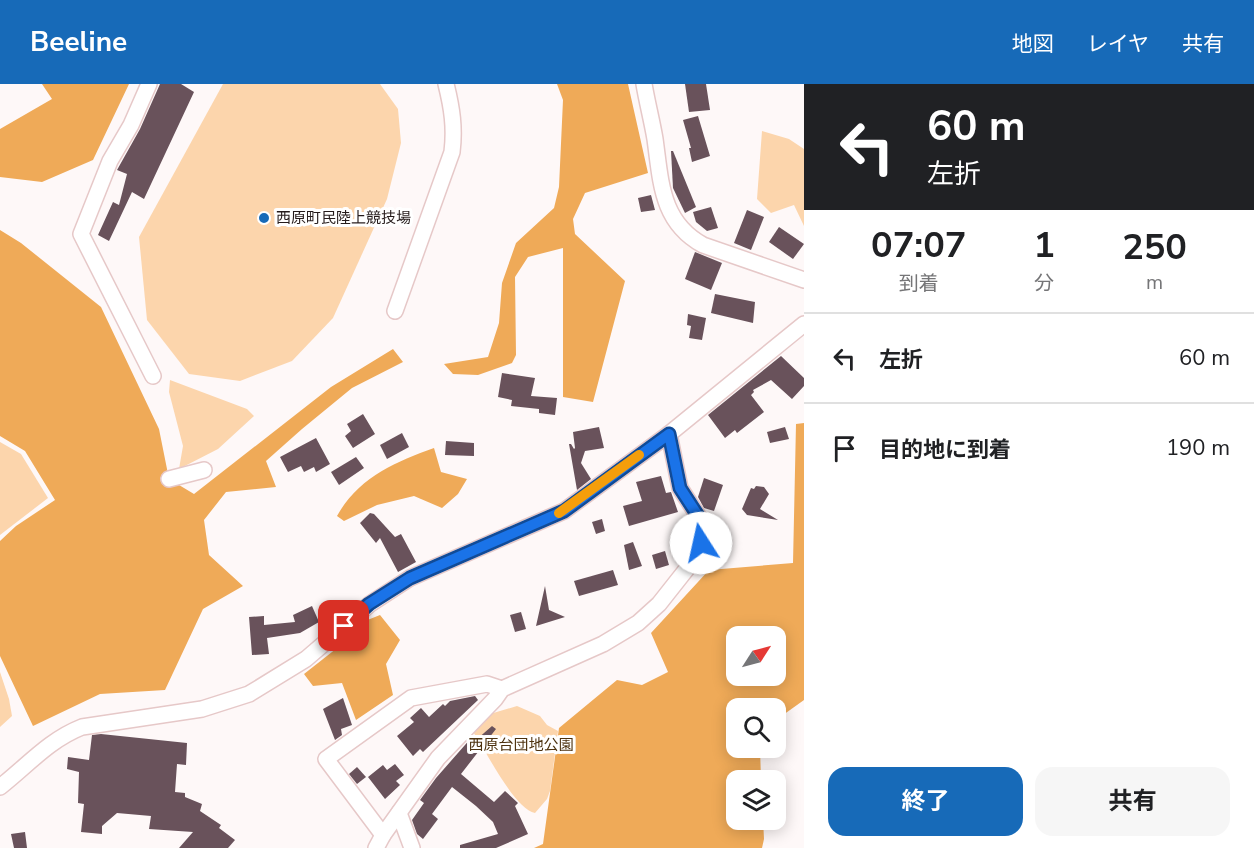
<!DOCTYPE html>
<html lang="ja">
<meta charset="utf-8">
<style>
:root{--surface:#fff;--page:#f6f6f6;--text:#202124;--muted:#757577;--line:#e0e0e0;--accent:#176ab8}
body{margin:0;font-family:"Nunito Sans","Noto Sans JP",sans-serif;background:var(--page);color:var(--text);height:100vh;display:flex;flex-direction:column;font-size:22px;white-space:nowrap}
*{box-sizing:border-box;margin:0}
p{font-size:20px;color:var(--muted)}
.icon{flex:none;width:33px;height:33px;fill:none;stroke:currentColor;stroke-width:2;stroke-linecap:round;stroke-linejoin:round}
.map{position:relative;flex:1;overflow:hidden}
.side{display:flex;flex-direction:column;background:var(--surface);width:450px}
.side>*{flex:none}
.hud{background:#202124;color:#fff;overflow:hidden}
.needle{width:39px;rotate:54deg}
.buttons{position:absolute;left:726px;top:542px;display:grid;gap:12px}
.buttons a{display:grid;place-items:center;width:60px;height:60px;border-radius:12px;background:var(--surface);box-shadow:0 3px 15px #0003;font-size:30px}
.pin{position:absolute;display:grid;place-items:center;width:51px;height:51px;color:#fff;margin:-26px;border-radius:12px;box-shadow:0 3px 9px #0006}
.me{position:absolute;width:66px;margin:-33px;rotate:350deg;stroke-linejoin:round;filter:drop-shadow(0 0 4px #0008)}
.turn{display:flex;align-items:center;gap:21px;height:126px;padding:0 24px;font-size:27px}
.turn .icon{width:78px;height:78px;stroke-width:2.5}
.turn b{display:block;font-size:42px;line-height:51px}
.eta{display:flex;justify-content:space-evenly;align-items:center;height:102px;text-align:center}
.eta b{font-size:36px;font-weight:700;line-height:42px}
.button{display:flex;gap:12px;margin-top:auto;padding:12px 24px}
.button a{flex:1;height:69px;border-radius:18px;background:var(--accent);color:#fff;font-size:24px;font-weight:700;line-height:69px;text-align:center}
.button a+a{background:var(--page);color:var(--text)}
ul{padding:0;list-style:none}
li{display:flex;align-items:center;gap:18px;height:90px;padding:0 24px;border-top:2px solid var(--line)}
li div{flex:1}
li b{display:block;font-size:22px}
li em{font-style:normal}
header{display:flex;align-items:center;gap:36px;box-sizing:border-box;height:84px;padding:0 30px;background:var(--accent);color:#fff}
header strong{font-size:28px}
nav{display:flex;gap:33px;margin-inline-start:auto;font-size:21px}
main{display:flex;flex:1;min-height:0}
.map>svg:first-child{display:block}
.green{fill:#fcd5ac}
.forest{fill:#efaa58;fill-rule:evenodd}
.building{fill:#69525b}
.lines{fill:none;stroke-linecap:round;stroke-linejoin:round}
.minor-casing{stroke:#e6c8c8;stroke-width:18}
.minor{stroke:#fff;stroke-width:15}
.route-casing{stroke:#114b97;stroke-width:15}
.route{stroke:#1a73e8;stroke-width:10}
.slow{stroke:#f59e0b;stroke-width:10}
.poi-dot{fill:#176ab8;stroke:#fff;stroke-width:2}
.labels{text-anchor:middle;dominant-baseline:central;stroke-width:6;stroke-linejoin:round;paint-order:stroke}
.poi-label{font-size:15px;fill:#251b1b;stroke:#fff;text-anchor:start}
.park-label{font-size:15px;fill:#4c310e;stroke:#fff}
</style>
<header>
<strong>Beeline</strong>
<nav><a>地図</a><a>レイヤ</a><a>共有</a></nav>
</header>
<main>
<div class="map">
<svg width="804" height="764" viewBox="0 0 804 764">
<rect width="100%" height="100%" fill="#fef8f8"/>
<g class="green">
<path d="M223 0H380L398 25 401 59 387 115 333 234 292 277 240 297 189 290 147 236 139 153Z"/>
<path d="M762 47 789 55 804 65V142L794 121 771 129 757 115Z"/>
<path d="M170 296 247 325 254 332 218 365 179 385 183 362 169 308Z"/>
<path d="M0 358 21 370 48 414 0 451Z"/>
<path d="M0 588 9 615 12 632 0 643Z"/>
<path d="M517 622 540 632 547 641 558 647 550 707 547 715 535 729C513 724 485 664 471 645L490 630Z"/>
</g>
<g class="forest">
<path d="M42 0H129L93 76 42 98 0 93V45L52 15Z"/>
<path d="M557 0H628L648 89 585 109 573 135 575 150 625 197 593 318 563 313V164L528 173 515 193 516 271 512 279 478 291 453 290 444 280 488 273 499 239 502 199 516 159 554 124 559 103 563 16Z"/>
<path d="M0 146 21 159 101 223 159 345 169 395 194 410 331 303 393 265 403 278 352 304 302 345 266 377 276 403 226 408 204 436 209 471 243 502 203 525 165 606 100 610 33 642 0 572V457L16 442 55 416 25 367 0 352Z"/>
<path d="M804 339V616L776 636V624H736V663H760L761 696H736V735H763L764 755 762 764H534L543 760 559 644 617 596 642 601 668 588 651 549 709 486 793 479 796 340ZM736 552H776V591H736Z"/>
<path d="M434 364 441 388 467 395 458 410 442 424 414 412 377 421 344 437 337 432C358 394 395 378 434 364Z"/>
<path d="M380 531 400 556 386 580 393 611 356 636 342 599 313 602 304 590 346 557 365 537Z"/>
</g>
<g class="building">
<path d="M160 0H181L194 8 144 115 132 108 109 157 98 151 113 118 119 121 127 90 117 86 140 45Z"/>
<path d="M685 0H706L710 26 689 28Z"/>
<path d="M698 32 710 72 692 78 689 64H691L683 36Z"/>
<path d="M671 67H673L696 123 685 129 673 104Z"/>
<path d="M651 111 655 126 641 128 638 114Z"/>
<path d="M711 123 718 144 707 147 696 138 693 128Z"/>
<path d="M747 126 764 133 751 166 734 159Z"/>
<path d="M779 143 804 160 793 175 769 158Z"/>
<path d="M695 168 722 179 711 206 685 195Z"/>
<path d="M715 210 755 218 753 239 711 229Z"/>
<path d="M688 230 706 234 702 256 689 254 691 242 687 241Z"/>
<path d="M781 272 804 294V302L792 315 771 296 753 306 754 308 751 311 764 328 737 349 735 346 725 354 708 331Z"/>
<path d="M502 289 535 294 531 312 557 314 555 331 539 329V325L511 322 512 316 498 313Z"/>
<path d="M363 330 375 350 353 364 345 352 351 347 347 340Z"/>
<path d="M599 343 604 364 585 367 581 379 591 395 577 406 569 360H571L574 365 575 364 573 348Z"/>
<path d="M785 343 789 355 770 359 767 348Z"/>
<path d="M402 349 409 363 387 375 380 361Z"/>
<path d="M316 354 330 380 316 388 314 383 304 388 301 382 288 388 280 373Z"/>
<path d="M446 357 474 359V372L445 371Z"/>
<path d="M356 373 364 384 339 401 331 388Z"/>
<path d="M661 392 666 409 671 408 678 428 629 442 623 422 642 417 636 398Z"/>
<path d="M704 394 723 401 714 427 704 424 698 413Z"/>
<path d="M756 402 764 403 769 410 760 425 778 436 747 431 742 425 751 404 754 405Z"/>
<path d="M370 429 374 430 395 453 401 450 416 478 398 488 380 454 376 459 360 439Z"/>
<path d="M602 435 605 447 596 450 592 438Z"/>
<path d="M633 458 642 482 629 486 624 461Z"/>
<path d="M665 467 669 481 656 485 652 471Z"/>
<path d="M613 486 618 501 579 512 574 497Z"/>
<path d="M545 502 549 526 565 533 536 542Z"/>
<path d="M312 522 319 538 300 549 267 554 269 570 252 571 249 533 264 532V541L295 538 293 531Z"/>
<path d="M521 528 526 545 515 548 510 531Z"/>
<path d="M475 612 478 616 423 668 420 665 413 672 397 652 414 638 410 634 421 624 429 633 443 620 445 622 450 617Z"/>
<path d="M343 614 352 641 341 645 342 651 335 656 323 625Z"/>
<path d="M492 642 496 645 461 690 494 718 505 707 518 719 515 722 528 750 496 764H460V761L498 750 493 738 476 722 452 703 432 730 438 735 423 755 417 750 412 736 424 719 420 716 436 694 472 653 476 656Z"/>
<path d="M101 650 187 659 186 681 177 680 175 708 185 709V713L202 720 200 727 221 741 219 744 235 756 228 764H179L193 748 149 745 151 732 117 729 102 742V750L81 748 84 720 78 719 79 688 67 685 68 673 89 676 92 651Z"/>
<path d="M395 680 404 691 396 697 400 701 385 715 368 693 383 681 387 686Z"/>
<path d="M357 683 366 693 357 700 349 690Z"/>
<path d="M25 748 27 764H14L11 750Z"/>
</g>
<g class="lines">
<defs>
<g id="minor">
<path d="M149 0 131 41 110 77 81 150 153 292"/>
<path d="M644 0C647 18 652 37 655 55 661 98 661 138 703 161L804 196"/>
<path d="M395 227 452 68C455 44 452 24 446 0"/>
<path d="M169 395 204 386"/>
<path d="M0 703C28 681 49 656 82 643L202 625 249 610 306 575 370 520 410 494 564 427 669 350 804 240"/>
<path d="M399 729 412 764"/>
<path d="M383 751 326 675 411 614 487 600 502 605"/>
<path d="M376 764 383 751 438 674 495 615 502 605 603 560 638 539 659 520 693 477 701 459 702 438 680 404 669 350"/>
</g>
</defs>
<use href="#minor" class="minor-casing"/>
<use href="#minor" class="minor"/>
</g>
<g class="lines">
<defs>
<path id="route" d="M344 542 369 520 410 494 564 427 669 350 680 404 702 438 701 459"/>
</defs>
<use href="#route" class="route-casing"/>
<use href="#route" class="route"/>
<path class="slow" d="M559 429 639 371"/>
</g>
<circle class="poi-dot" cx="264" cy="134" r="6"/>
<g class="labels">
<g class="poi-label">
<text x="276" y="134">西原町民陸上競技場</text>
</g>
<g class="park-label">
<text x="521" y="661">西原台団地公園</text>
</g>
</g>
</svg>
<div class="buttons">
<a><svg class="needle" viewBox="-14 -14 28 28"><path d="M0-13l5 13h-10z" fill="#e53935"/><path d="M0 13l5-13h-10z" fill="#757577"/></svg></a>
<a><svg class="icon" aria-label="search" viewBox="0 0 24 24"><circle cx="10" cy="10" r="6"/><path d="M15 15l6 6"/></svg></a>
<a><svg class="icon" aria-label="layers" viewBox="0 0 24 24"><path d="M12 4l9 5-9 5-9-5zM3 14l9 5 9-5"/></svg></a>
</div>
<div class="pin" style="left:344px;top:542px;background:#d93025"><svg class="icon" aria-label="arrive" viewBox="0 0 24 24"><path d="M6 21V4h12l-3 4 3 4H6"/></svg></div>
<svg class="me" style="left:701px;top:459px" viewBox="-20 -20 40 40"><circle r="19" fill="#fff"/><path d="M0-13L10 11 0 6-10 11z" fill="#1a73e8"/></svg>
</div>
<section class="side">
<div class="hud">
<div class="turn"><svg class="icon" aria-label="left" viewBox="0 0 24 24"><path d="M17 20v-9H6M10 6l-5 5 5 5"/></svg><div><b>60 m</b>左折</div></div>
</div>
<div class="eta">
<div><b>07:07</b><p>到着</p></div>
<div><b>1</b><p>分</p></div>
<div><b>250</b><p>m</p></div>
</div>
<ul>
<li><svg class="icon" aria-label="left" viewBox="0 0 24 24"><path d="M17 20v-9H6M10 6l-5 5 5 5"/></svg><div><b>左折</b></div><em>60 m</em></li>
<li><svg class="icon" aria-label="arrive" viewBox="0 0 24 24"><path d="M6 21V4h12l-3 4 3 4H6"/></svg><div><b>目的地に到着</b></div><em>190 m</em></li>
</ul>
<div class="button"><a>終了</a><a>共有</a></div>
</section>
</main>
